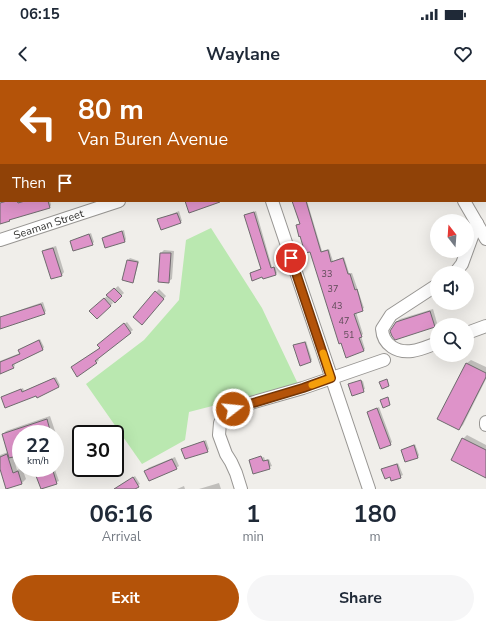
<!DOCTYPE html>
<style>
:root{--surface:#fff;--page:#f6f6f7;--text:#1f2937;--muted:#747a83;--accent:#b45309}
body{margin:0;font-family:"Nunito Sans",sans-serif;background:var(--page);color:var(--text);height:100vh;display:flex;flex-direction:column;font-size:15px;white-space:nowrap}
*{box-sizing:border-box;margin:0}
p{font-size:13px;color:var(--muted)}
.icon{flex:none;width:22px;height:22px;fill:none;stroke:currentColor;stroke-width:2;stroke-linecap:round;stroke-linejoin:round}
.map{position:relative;height:409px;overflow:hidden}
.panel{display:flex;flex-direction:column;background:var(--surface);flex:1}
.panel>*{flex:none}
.banner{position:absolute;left:0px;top:0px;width:486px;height:122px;box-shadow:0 4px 16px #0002;background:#b45309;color:#fff;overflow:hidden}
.needle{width:26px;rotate:343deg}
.tools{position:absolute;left:430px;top:134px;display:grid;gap:8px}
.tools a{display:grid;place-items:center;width:44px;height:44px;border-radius:50%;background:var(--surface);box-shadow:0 4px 16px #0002;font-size:20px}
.speed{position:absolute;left:12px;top:345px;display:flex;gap:8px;font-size:20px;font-weight:700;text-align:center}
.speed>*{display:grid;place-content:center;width:52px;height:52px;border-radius:50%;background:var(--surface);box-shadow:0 4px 16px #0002;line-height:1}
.speed small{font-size:10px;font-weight:400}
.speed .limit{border:2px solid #111;border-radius:6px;background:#fff;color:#111}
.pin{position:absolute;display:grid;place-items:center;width:34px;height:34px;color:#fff;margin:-17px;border:2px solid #fff;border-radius:50%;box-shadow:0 1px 4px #0007}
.me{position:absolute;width:44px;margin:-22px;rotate:74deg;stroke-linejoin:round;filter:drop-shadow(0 0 3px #0008)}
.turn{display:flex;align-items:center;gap:14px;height:84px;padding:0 12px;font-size:18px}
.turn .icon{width:52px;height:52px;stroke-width:2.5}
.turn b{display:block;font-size:28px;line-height:34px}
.then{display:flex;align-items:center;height:38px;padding:0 12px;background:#0003;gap:8px;font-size:15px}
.eta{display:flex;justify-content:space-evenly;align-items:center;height:68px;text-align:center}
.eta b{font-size:24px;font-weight:700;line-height:28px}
.button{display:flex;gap:8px;margin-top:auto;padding:8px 12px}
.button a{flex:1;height:46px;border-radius:24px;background:var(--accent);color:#fff;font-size:16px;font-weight:700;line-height:46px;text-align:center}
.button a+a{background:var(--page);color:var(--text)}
.status{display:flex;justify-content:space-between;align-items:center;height:28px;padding:0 20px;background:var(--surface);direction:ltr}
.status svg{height:11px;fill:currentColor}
header{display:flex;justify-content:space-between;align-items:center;height:52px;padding:0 12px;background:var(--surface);font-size:18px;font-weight:700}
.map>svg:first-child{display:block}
.built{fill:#e9e4d9}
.green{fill:#bae8b0}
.forest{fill:#8fc883}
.shadow{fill:#0003}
.building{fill:#de93c9;stroke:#6f6b6e}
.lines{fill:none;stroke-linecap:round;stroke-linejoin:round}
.minor-casing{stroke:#989693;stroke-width:14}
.minor{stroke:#fff;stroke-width:12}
.route-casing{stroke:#753606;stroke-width:10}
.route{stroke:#b45309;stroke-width:7}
.slow{stroke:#f59e0b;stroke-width:7}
.labels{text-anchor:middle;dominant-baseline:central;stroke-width:3.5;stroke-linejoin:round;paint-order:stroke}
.number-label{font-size:9px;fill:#5f4c58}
.street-label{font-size:11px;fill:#353533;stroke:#f0eeea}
</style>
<div class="status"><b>06:15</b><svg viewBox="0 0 49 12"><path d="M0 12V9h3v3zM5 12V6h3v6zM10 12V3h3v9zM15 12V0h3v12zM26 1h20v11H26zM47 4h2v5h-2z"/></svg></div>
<header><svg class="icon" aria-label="back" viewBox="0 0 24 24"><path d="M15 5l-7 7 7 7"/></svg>Waylane<svg class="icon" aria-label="heart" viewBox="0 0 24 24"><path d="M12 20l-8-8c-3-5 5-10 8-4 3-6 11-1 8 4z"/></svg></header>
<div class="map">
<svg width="486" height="409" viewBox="0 0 486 409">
<rect width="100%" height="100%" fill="#f0eeea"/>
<path class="built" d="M289 0H450L447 1Z"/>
<path class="green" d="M211 148 262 228 298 304 189 332 185 360 142 384 86 304 144 260 179 220 186 160Z"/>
<path class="forest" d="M0 0H98V1H1L0 63Z"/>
<g class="shadow">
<path d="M5 121H19V122L23 121H50L51 125 50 127 11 139 0 144V123Z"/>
<path d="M293 121H307L322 171 329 169 333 181 344 177 349 193H352L364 228 356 232 363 254 361 256 365 269 363 271 297 145 301 143Z"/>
<path d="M179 131 182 141 180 142 158 140Z"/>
<path d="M256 131 272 187H275L277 193 276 194 263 196 251 193 262 188 245 135Z"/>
<path d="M124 150 126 159 125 161 106 167 103 158 105 156Z"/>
<path d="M91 153 94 162 92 164 71 161Z"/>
<path d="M56 166 64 192 62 195 52 198 43 172 46 169Z"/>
<path d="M164 170 174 171 172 199 169 201 161 173Z"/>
<path d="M130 178 139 181 134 200 133 202 123 199 128 180Z"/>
<path d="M118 206 124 213 115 221 108 215Z"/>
<path d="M159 209 166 216 144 241 156 212Z"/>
<path d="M107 216 113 223 97 238 91 231Z"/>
<path d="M43 222 46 231 44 233 0 248V237Z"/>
<path d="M433 229 437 243 435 246 395 258 396 242 400 239Z"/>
<path d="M127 242 133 250 97 278 99 280 96 283 72 287 101 267V262Z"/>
<path d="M40 259 44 267 43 269 14 283 15 286 13 287 0 293V281L20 273 19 270 21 269Z"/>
<path d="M306 261 312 280 311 281 295 266Z"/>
<path d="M471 280 486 287V299L463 345 459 349 467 283Z"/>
<path d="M56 297 60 305 58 307 37 315 2 317 23 308 24 311Z"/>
<path d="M363 301 365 309 352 314 350 305Z"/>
<path d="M379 327 392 362 390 364 368 332Z"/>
<path d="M50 336 58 360 55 363V354H21V374L13 376 17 390 22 388 26 399 22 403 0 386V375L8 372 3 354 6 351Z"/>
<path d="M467 355 486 365V396L463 359Z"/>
<path d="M206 360 209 369 207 371 182 369Z"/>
<path d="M415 364 419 375 418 377 402 370Z"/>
<path d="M175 377 179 386 176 388 146 391 148 388Z"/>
<path d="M264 377 265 380 269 379 272 386 254 393 250 381Z"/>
<path d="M398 383 403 395 392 400 391 396 383 389Z"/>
<path d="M55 390 59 401 41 408 37 397Z"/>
<path d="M135 396 140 404 133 409H115Z"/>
<path d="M219 403 221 409H199Z"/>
<path d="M184 406 185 409H177Z"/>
</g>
<g class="building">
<path d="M7 121H17L18 123 25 121H48L50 128 9 140 10 141 0 144V123Z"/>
<path d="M185 121H220V122L189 133Z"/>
<path d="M292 121H306L321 172 328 170 331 182 343 178 348 194H350L355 210 357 209 359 216 363 231 354 234 362 257 359 258 364 271 346 278 341 263 339 264 310 172 305 173 300 156 299 157 296 145 300 144Z"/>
<path d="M254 132 271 188 274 187 276 195 263 199 262 197 252 201 250 193 261 189 244 135Z"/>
<path d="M177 133 181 143 161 150 157 139Z"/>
<path d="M122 151 125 162 105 168 102 158Z"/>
<path d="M89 154 93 165 73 171 70 161Z"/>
<path d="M53 168 62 196 51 199 42 171Z"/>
<path d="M160 173H171L169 203 158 202Z"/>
<path d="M127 180 138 182 133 203 122 200Z"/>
<path d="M114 208 122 216 115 223 106 215Z"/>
<path d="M155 211 164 219 142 245 133 237Z"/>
<path d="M104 218 111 226 97 239 89 231Z"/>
<path d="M41 224 45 234 0 249V237Z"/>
<path d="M430 231 435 247 395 260 392 256 390 251 396 242Z"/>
<path d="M124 243 131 253 95 281 97 283 77 297 71 287 100 268 97 265Z"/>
<path d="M39 260 43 270 12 285 14 288 0 294V282L20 274 18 270Z"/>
<path d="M305 262 311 282 300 286 293 265Z"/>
<path d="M466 283 486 293V297L459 350 437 339Z"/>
<path d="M54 298 59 307 37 318 36 316 5 328 1 317 21 309 22 312Z"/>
<path d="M387 299 389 306 382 309 379 302Z"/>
<path d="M361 300 364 312 352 316 348 304Z"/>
<path d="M388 317 390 325 383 328 380 320Z"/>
<path d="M377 328 391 365 380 369 367 332Z"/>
<path d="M47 339 51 354H21V375L9 378 2 354Z"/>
<path d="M462 358 486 370V398L451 380Z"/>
<path d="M204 361 208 372 185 379 181 369Z"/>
<path d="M414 365 418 378 405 382 401 370Z"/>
<path d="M7 374 13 393 18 391 22 404 6 409 0 389V377Z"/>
<path d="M261 376 263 381 268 380 270 389 253 394 249 380Z"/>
<path d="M172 379 177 389 149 401 144 391Z"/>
<path d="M397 384 401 398 391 401 390 397 385 399 381 389Z"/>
<path d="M53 391 57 404 41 409 36 396Z"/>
<path d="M133 397 139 407 135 409H114Z"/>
</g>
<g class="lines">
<defs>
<g id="minor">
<path d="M475 1 478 0"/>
<path d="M272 121 369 409"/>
<path d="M464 121 486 159"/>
<path id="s1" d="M0 160 119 121"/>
<path d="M455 193 462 184 477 143"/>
<path d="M437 205 391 235 382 249C383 265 397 273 412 271 420 270 429 266 437 263"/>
<path d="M467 253 486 246"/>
<path d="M486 342V345"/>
<path d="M241 409 236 393 231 382 226 374 219 355 220 343 227 333 240 326 303 308 384 280"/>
</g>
</defs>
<use href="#minor" class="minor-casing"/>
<use href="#minor" class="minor"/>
</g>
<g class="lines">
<defs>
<path id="route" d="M233 329 303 308 331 298 291 178"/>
</defs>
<use href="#route" class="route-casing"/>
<use href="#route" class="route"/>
<path class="slow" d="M312 305 331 298 323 273"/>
</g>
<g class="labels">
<g class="number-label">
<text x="327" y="194">33</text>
<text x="333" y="209">37</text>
<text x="337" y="226">43</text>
<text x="344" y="241">47</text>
<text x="349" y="255">51</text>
</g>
<g class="street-label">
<text stroke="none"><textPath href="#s1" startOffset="51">Seaman Street</textPath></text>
</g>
</g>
</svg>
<div class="tools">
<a><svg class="needle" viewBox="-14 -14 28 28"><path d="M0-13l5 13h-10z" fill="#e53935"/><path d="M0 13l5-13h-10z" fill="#747a83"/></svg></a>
<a><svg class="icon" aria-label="sound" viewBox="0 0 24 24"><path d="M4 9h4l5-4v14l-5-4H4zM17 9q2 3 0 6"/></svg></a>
<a><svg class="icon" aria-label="search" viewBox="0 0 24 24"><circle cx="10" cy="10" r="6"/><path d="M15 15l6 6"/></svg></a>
</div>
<div class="speed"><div>22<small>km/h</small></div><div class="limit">30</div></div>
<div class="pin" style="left:291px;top:178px;background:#d93025"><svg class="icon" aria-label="arrive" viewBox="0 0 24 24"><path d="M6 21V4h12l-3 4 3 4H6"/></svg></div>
<svg class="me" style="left:233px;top:329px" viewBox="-20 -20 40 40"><circle r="17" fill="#b45309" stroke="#fff" stroke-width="3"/><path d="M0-11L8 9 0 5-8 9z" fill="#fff"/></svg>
<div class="banner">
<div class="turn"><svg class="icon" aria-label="left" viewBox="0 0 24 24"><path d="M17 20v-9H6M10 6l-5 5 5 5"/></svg><div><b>80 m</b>Van Buren Avenue</div></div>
<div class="then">Then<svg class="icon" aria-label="arrive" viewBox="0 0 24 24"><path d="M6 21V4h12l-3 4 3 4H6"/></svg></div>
</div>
</div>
<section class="panel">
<div class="eta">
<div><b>06:16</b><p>Arrival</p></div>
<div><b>1</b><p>min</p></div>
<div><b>180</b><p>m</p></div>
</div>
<div class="button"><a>Exit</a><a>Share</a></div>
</section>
